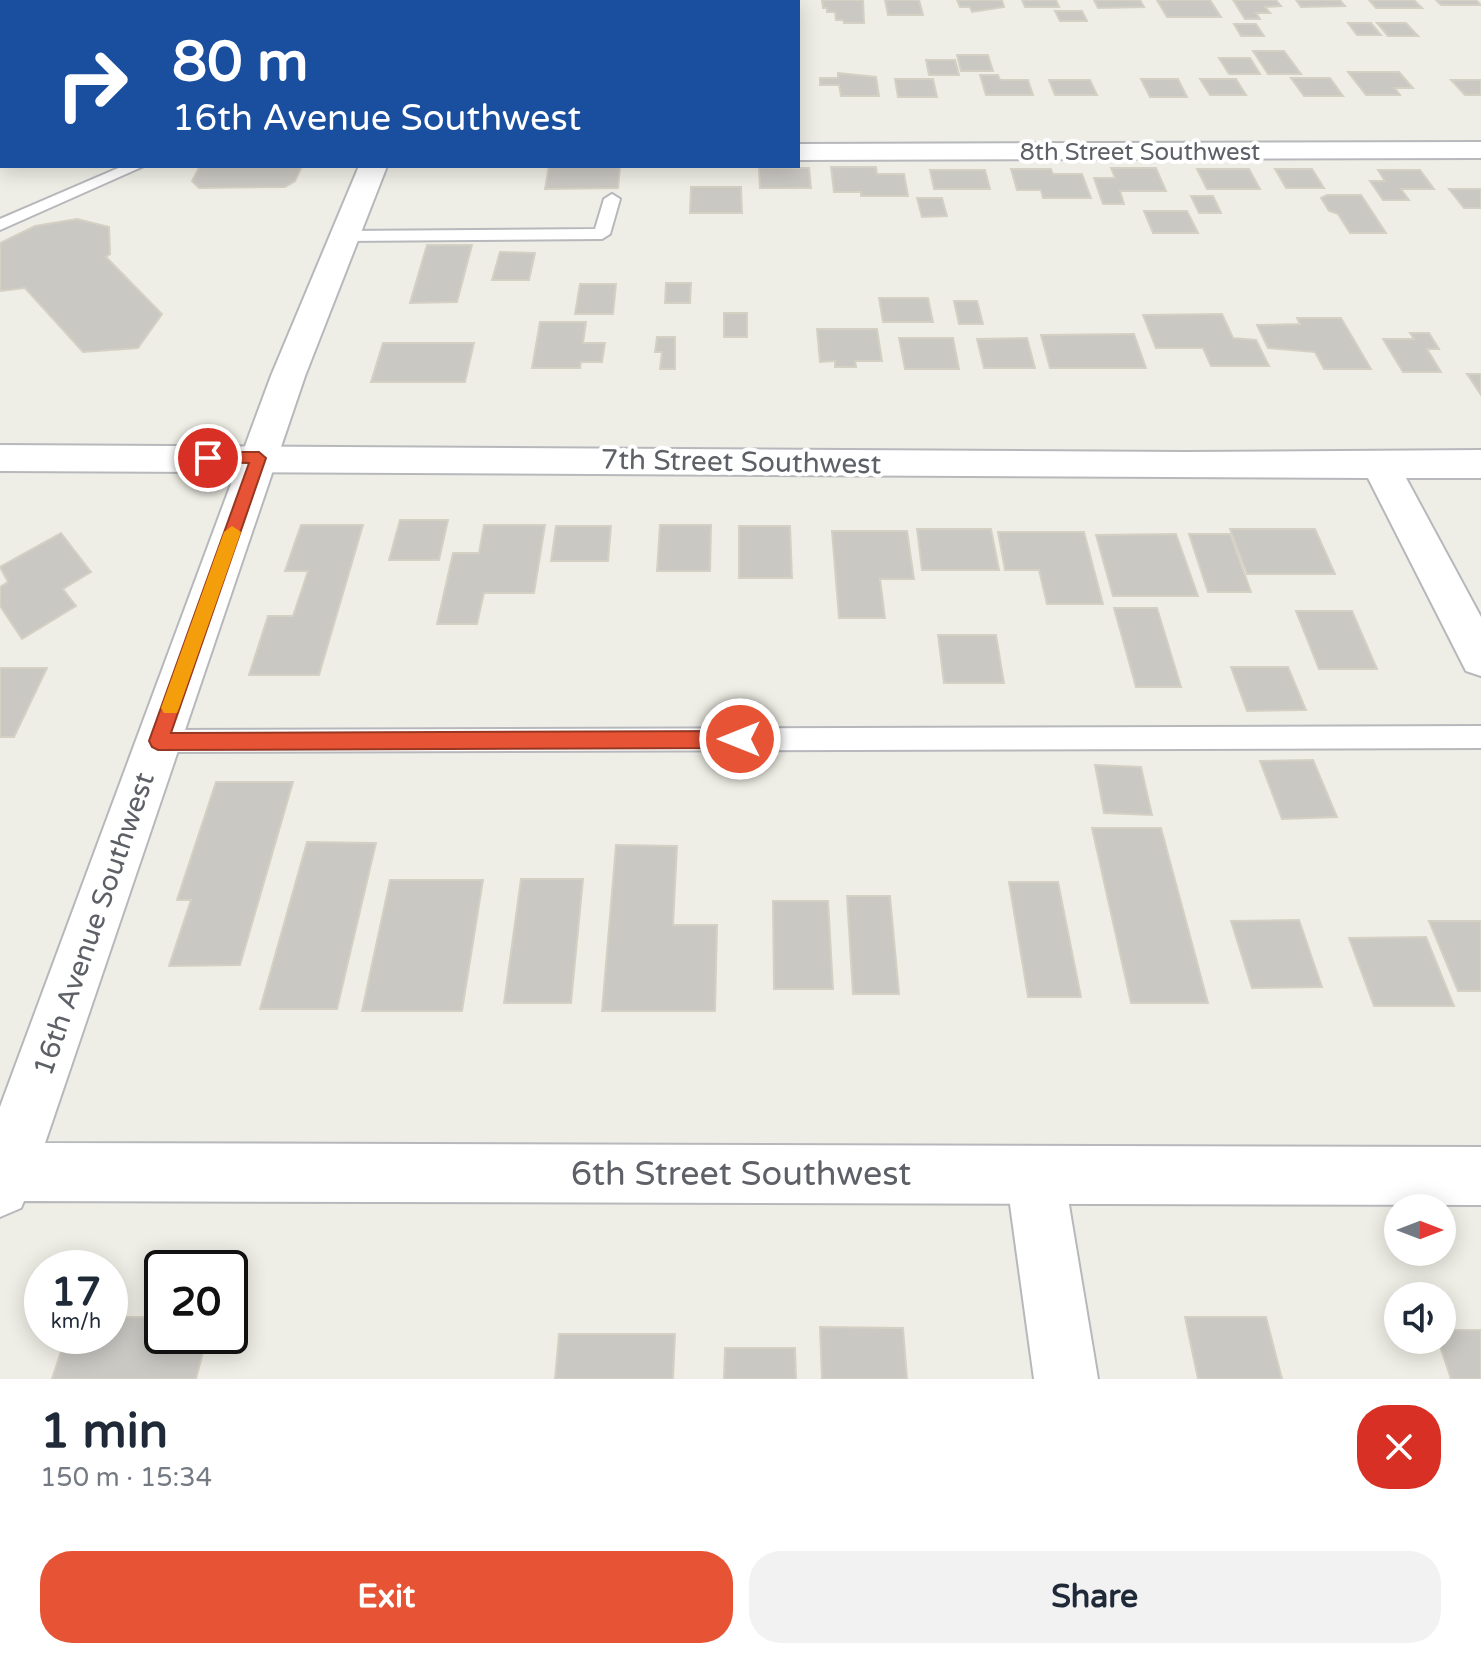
<!DOCTYPE html>
<meta charset="utf-8">
<style>
:root{--surface:#fff;--page:#f2f2f3;--text:#1f2937;--muted:#747a83;--accent:#e65435}
body{margin:0;font-family:"Varela Round",sans-serif;background:var(--page);color:var(--text);height:100vh;display:flex;flex-direction:column;font-size:30px;white-space:nowrap}
*{box-sizing:border-box;margin:0}
p{font-size:26px;color:var(--muted)}
.icon{flex:none;width:44px;height:44px;fill:none;stroke:currentColor;stroke-width:2;stroke-linecap:round;stroke-linejoin:round}
.map{position:relative;height:1379px;overflow:hidden}
.sheet{display:flex;flex-direction:column;background:var(--surface);flex:1}
.sheet>*{flex:none}
.top-card{position:absolute;left:0px;top:0px;width:800px;height:168px;box-shadow:0 4px 20px #0003;background:#1a4fa0;color:#fff;overflow:hidden}
.needle{width:52px;rotate:90deg}
.buttons{position:absolute;left:1384px;top:1194px;display:grid;gap:16px}
.buttons a{display:grid;place-items:center;width:72px;height:72px;border-radius:50%;background:var(--surface);box-shadow:0 4px 20px #0003;font-size:40px}
.speed{position:absolute;left:24px;top:1250px;display:flex;gap:16px;font-size:40px;font-weight:700;text-align:center}
.speed>*{display:grid;place-content:center;width:104px;height:104px;border-radius:50%;background:var(--surface);box-shadow:0 4px 20px #0003;line-height:1}
.speed small{font-size:20px;font-weight:400}
.speed .limit{border:4px solid #111;border-radius:12px;background:#fff;color:#111}
.pin{position:absolute;display:grid;place-items:center;width:68px;height:68px;color:#fff;margin:-34px;border:4px solid #fff;border-radius:50%;box-shadow:0 2px 8px #0007}
.me{position:absolute;width:88px;margin:-44px;rotate:270deg;stroke-linejoin:round;filter:drop-shadow(0 0 6px #0008)}
.turn{display:flex;align-items:center;gap:28px;height:168px;padding:0 40px;font-size:36px}
.turn .icon{width:104px;height:104px;stroke-width:2.5}
.turn b{display:block;font-size:56px;line-height:68px}
.round{display:grid;place-items:center;flex:none;width:84px;height:84px;border-radius:32px;background:var(--page)}
.overview{display:flex;align-items:center;justify-content:space-between;height:136px;padding:0 40px}
h1{font-size:48px;font-weight:800;line-height:60px}
.button{display:flex;gap:16px;margin-top:auto;padding:16px 40px}
.button a{flex:1;height:92px;border-radius:32px;background:var(--accent);color:#fff;font-size:32px;font-weight:800;line-height:92px;text-align:center}
.button a+a{background:var(--page);color:var(--text)}
.map>svg:first-child{display:block}
.building{fill:#cac8c3;stroke:#d4d1c4;stroke-width:2}
.lines{fill:none;stroke-linecap:round;stroke-linejoin:round}
.service-casing{stroke:#b6b8bc;stroke-width:4}
.minor-casing{stroke:#b6b8bc;stroke-width:4}
.tertiary-casing{stroke:#b6b8bc;stroke-width:4}
.service{fill:#fff;fill-rule:evenodd}
.minor{fill:#fff;fill-rule:evenodd}
.tertiary{fill:#fff;fill-rule:evenodd}
.route{fill:#e65435;stroke:#963722;stroke-width:2}
.slow{fill:#f59e0b}
.labels{text-anchor:middle;dominant-baseline:central;stroke-width:8;stroke-linejoin:round;paint-order:stroke}
.far-street-label{font-size:24px;fill:#5d6066;stroke:#fff}
.street-label{font-size:28px;fill:#5d6066;stroke:#fff}
.near-street-label{font-size:34px;fill:#5d6066;stroke:#fff}
</style>
<div class="map">
<svg width="1481" height="1379" viewBox="0 0 1481 1379">
<rect width="100%" height="100%" fill="#efeee6"/>
<g class="building">
<path d="M822 0H863L864 23H844L843 20H836L835 12H827V8H823Z"/>
<path d="M885 0H919L923 15H888Z"/>
<path d="M957 0H1002L1004 7 972 12 970 7H960Z"/>
<path d="M1022 0H1056L1059 7H1025Z"/>
<path d="M1094 0H1140L1144 7 1098 8Z"/>
<path d="M1157 0H1210L1221 17H1167Z"/>
<path d="M1233 0H1276L1281 6 1265 7 1270 13H1256L1260 19H1245Z"/>
<path d="M1296 0H1340L1345 6 1301 7Z"/>
<path d="M1369 0H1414L1422 8H1376Z"/>
<path d="M1436 0H1476L1481 5H1441Z"/>
<path d="M1055 11H1082L1087 21H1060Z"/>
<path d="M1348 23H1371L1381 35H1357Z"/>
<path d="M1377 23H1406L1418 36H1388Z"/>
<path d="M1234 24H1256L1264 36H1241Z"/>
<path d="M1253 51H1284L1301 74H1268Z"/>
<path d="M957 55H988L993 71H961Z"/>
<path d="M1219 58H1250L1260 74H1229Z"/>
<path d="M926 60H955L959 75H929Z"/>
<path d="M1348 72H1399L1413 88H1395L1400 95H1366Z"/>
<path d="M838 73 876 77 879 96H841L839 85H820V78H838Z"/>
<path d="M980 75H998L1000 80H1028L1033 95H986Z"/>
<path d="M1291 78H1330L1343 96H1304Z"/>
<path d="M895 79H933L937 97H898Z"/>
<path d="M1141 79H1178L1187 97H1150Z"/>
<path d="M1200 79H1236L1246 95H1210Z"/>
<path d="M1049 80H1090L1097 95H1055Z"/>
<path d="M1451 80H1481V95H1465Z"/>
<path d="M200 166H302L295 181 285 187 199 188 192 181Z"/>
<path d="M549 166H620L618 188 545 189Z"/>
<path d="M831 167H876L877 174H904L908 196H861V192H834Z"/>
<path d="M759 168H809L811 188H760Z"/>
<path d="M1111 168H1156L1166 191H1120L1124 204H1103L1094 178H1115Z"/>
<path d="M1011 169H1051L1053 174H1082L1091 198H1043L1041 190H1017Z"/>
<path d="M1197 169H1249L1260 189H1207Z"/>
<path d="M1275 169H1312L1324 188H1286Z"/>
<path d="M930 170H985L990 189H934Z"/>
<path d="M1378 170H1420L1434 189H1401L1409 200H1383L1370 181H1385Z"/>
<path d="M691 187H741L742 213H690Z"/>
<path d="M1449 189H1481V208H1464Z"/>
<path d="M1327 195H1361L1386 233H1350L1338 214 1329 211 1321 198Z"/>
<path d="M1191 196H1213L1221 213H1199Z"/>
<path d="M917 198H942L947 216 922 217Z"/>
<path d="M1144 211H1187L1198 233H1153Z"/>
<path d="M77 219 109 227 110 254 106 257 162 314 138 348 83 352 25 288 0 291V243L35 226Z"/>
<path d="M427 245H472L457 302 410 303Z"/>
<path d="M500 252 535 253 529 280H492Z"/>
<path d="M666 283H691L690 303H665Z"/>
<path d="M580 284H616L613 314H575Z"/>
<path d="M879 298H928L933 322H883Z"/>
<path d="M954 301H977L983 324H959Z"/>
<rect x="724" y="313" width="23" height="24"/>
<path d="M1222 314 1233 338 1256 340 1269 366H1211L1203 348H1156L1143 315Z"/>
<path d="M1297 318H1341L1371 369H1324L1315 352 1268 348 1257 325 1300 324Z"/>
<path d="M540 322H586L583 343H605L602 362H581L580 368H532Z"/>
<path d="M817 329H877L882 361H855L856 367H835V361L820 362Z"/>
<path d="M1410 333H1429L1439 349H1427L1441 372H1403L1383 339H1414Z"/>
<path d="M1134 334 1146 368H1050L1041 335Z"/>
<path d="M657 337H675V369H660L662 352H655Z"/>
<path d="M899 338H953L959 369H905Z"/>
<path d="M1027 338 1035 368H984L977 339Z"/>
<path d="M383 343H474L465 382H371Z"/>
<path d="M1467 374H1481V395Z"/>
<path d="M400 520H448L439 560H389Z"/>
<path d="M301 525H363L319 675H249L268 616H293L308 571H285Z"/>
<path d="M484 525H545L534 593H484L477 624H437L453 553H479Z"/>
<path d="M660 525H711L710 571H657Z"/>
<path d="M556 526H611L608 561H551Z"/>
<path d="M739 526H790L792 578H739Z"/>
<path d="M917 529H991L999 570H922Z"/>
<path d="M1230 529H1315L1335 574H1247Z"/>
<path d="M832 531H907L914 579H880L885 618H839Z"/>
<path d="M998 532H1084L1103 604H1047L1039 570H1005Z"/>
<path d="M61 533 91 572 63 589 76 606 22 639 0 606V587L8 582 0 567Z"/>
<path d="M1176 534 1198 596H1113L1096 535Z"/>
<path d="M1189 534H1230L1251 592H1208Z"/>
<path d="M1114 608H1157L1181 687H1136Z"/>
<path d="M1296 611H1352L1377 669H1319Z"/>
<path d="M938 635H996L1004 683H944Z"/>
<path d="M1231 667H1288L1306 710 1247 711Z"/>
<path d="M0 668H47L14 737H0Z"/>
<path d="M1313 760 1337 817 1282 819 1260 761Z"/>
<path d="M1095 765 1141 767 1152 815 1104 813Z"/>
<path d="M216 782H293L240 965 169 966 191 900H177Z"/>
<path d="M1092 828H1161L1208 1003H1131Z"/>
<path d="M307 842 376 843 337 1009H260Z"/>
<path d="M616 845 677 846 673 925H717L715 1011H602Z"/>
<path d="M521 879H583L571 1003H504Z"/>
<path d="M390 880H483L462 1011H362Z"/>
<path d="M1009 882H1058L1081 997H1028Z"/>
<path d="M847 896H890L899 994H853Z"/>
<path d="M773 901H828L833 989H774Z"/>
<path d="M1299 920 1322 987 1252 988 1231 921Z"/>
<path d="M1429 921H1481V991H1458Z"/>
<path d="M1426 937 1454 1006H1374L1349 938Z"/>
<path d="M110 1317H162V1336H207L196 1379H52L66 1336H110Z"/>
<path d="M1185 1317H1266L1282 1379H1198Z"/>
<path d="M820 1327 903 1328 907 1379H822Z"/>
<path d="M1442 1330H1481V1379H1451L1438 1340H1442Z"/>
<path d="M559 1334H675L673 1379H555Z"/>
<path d="M725 1348H795L796 1379H724Z"/>
</g>
<g class="lines">
<defs>
<g id="service">
<path d="M123 166H144L0 230V219Z"/>
<path d="M612 194 620 199 610 234 602 239 344 241 336 236 344 231 595 229 604 199Z"/>
<path d="M1481 726V748L158 752 149 749 146 741 149 733 158 730Z"/>
</g>
<g id="minor">
<path d="M77 0H101L76 2Z"/>
<rect x="757" y="0" width="24" height="2"/>
<path d="M1481 142V158L798 160V144Z"/>
<path d="M0 445 1186 452 1481 450V478H1406L1481 617V676L1466 671 1368 478 0 471Z"/>
<path d="M1035 1146 1056 1154 1064 1175 1098 1379H1034L1006 1175 1014 1154Z"/>
</g>
<g id="tertiary">
<path d="M428 0H452L427 2Z"/>
<path d="M359 166H387L305 376 45 1143 1481 1147V1205L24 1201 21 1208 0 1217V1107L271 376Z"/>
</g>
</defs>
<use href="#service" class="service-casing"/>
<use href="#minor" class="minor-casing"/>
<use href="#tertiary" class="tertiary-casing"/>
<use href="#service" class="service"/>
<use href="#minor" class="minor"/>
<use href="#tertiary" class="tertiary"/>
</g>
<path class="route" d="M208 452H259L266 458 171 733 740 731 746 733 749 739 746 745 740 748 158 750 152 747 149 741 249 463 203 462 201 458Z"/>
<path class="slow" d="M232 526 241 532 179 708 177 713H164L161 708 224 532Z"/>
<g class="labels">
<g class="far-street-label">
<text x="1140" y="152">8th Street Southwest</text>
</g>
<g class="street-label">
<text transform="translate(741 462) rotate(1)">7th Street Southwest</text>
<text transform="translate(94 924) rotate(-71)">16th Avenue Southwest</text>
</g>
<g class="near-street-label">
<text x="741" y="1174">6th Street Southwest</text>
</g>
</g>
</svg>
<div class="buttons">
<a><svg class="needle" viewBox="-14 -14 28 28"><path d="M0-13l5 13h-10z" fill="#e53935"/><path d="M0 13l5-13h-10z" fill="#747a83"/></svg></a>
<a><svg class="icon" aria-label="sound" viewBox="0 0 24 24"><path d="M4 9h4l5-4v14l-5-4H4zM17 9q2 3 0 6"/></svg></a>
</div>
<div class="speed"><div>17<small>km/h</small></div><div class="limit">20</div></div>
<div class="pin" style="left:208px;top:458px;background:#d93025"><svg class="icon" aria-label="arrive" viewBox="0 0 24 24"><path d="M6 21V4h12l-3 4 3 4H6"/></svg></div>
<svg class="me" style="left:740px;top:739px" viewBox="-20 -20 40 40"><circle r="17" fill="#e65435" stroke="#fff" stroke-width="3"/><path d="M0-11L8 9 0 5-8 9z" fill="#fff"/></svg>
<div class="top-card">
<div class="turn"><svg class="icon" aria-label="right" viewBox="0 0 24 24"><path d="M7 20v-9h11M14 6l5 5-5 5"/></svg><div><b>80 m</b>16th Avenue Southwest</div></div>
</div>
</div>
<section class="sheet">
<div class="overview"><div><h1>1 min</h1><p>150 m · 15:34</p></div><a class="round" style="background:#d93025;color:#fff"><svg class="icon" aria-label="close" viewBox="0 0 24 24"><path d="M6 6l12 12M18 6L6 18"/></svg></a></div>
<div class="button"><a>Exit</a><a>Share</a></div>
</section>
